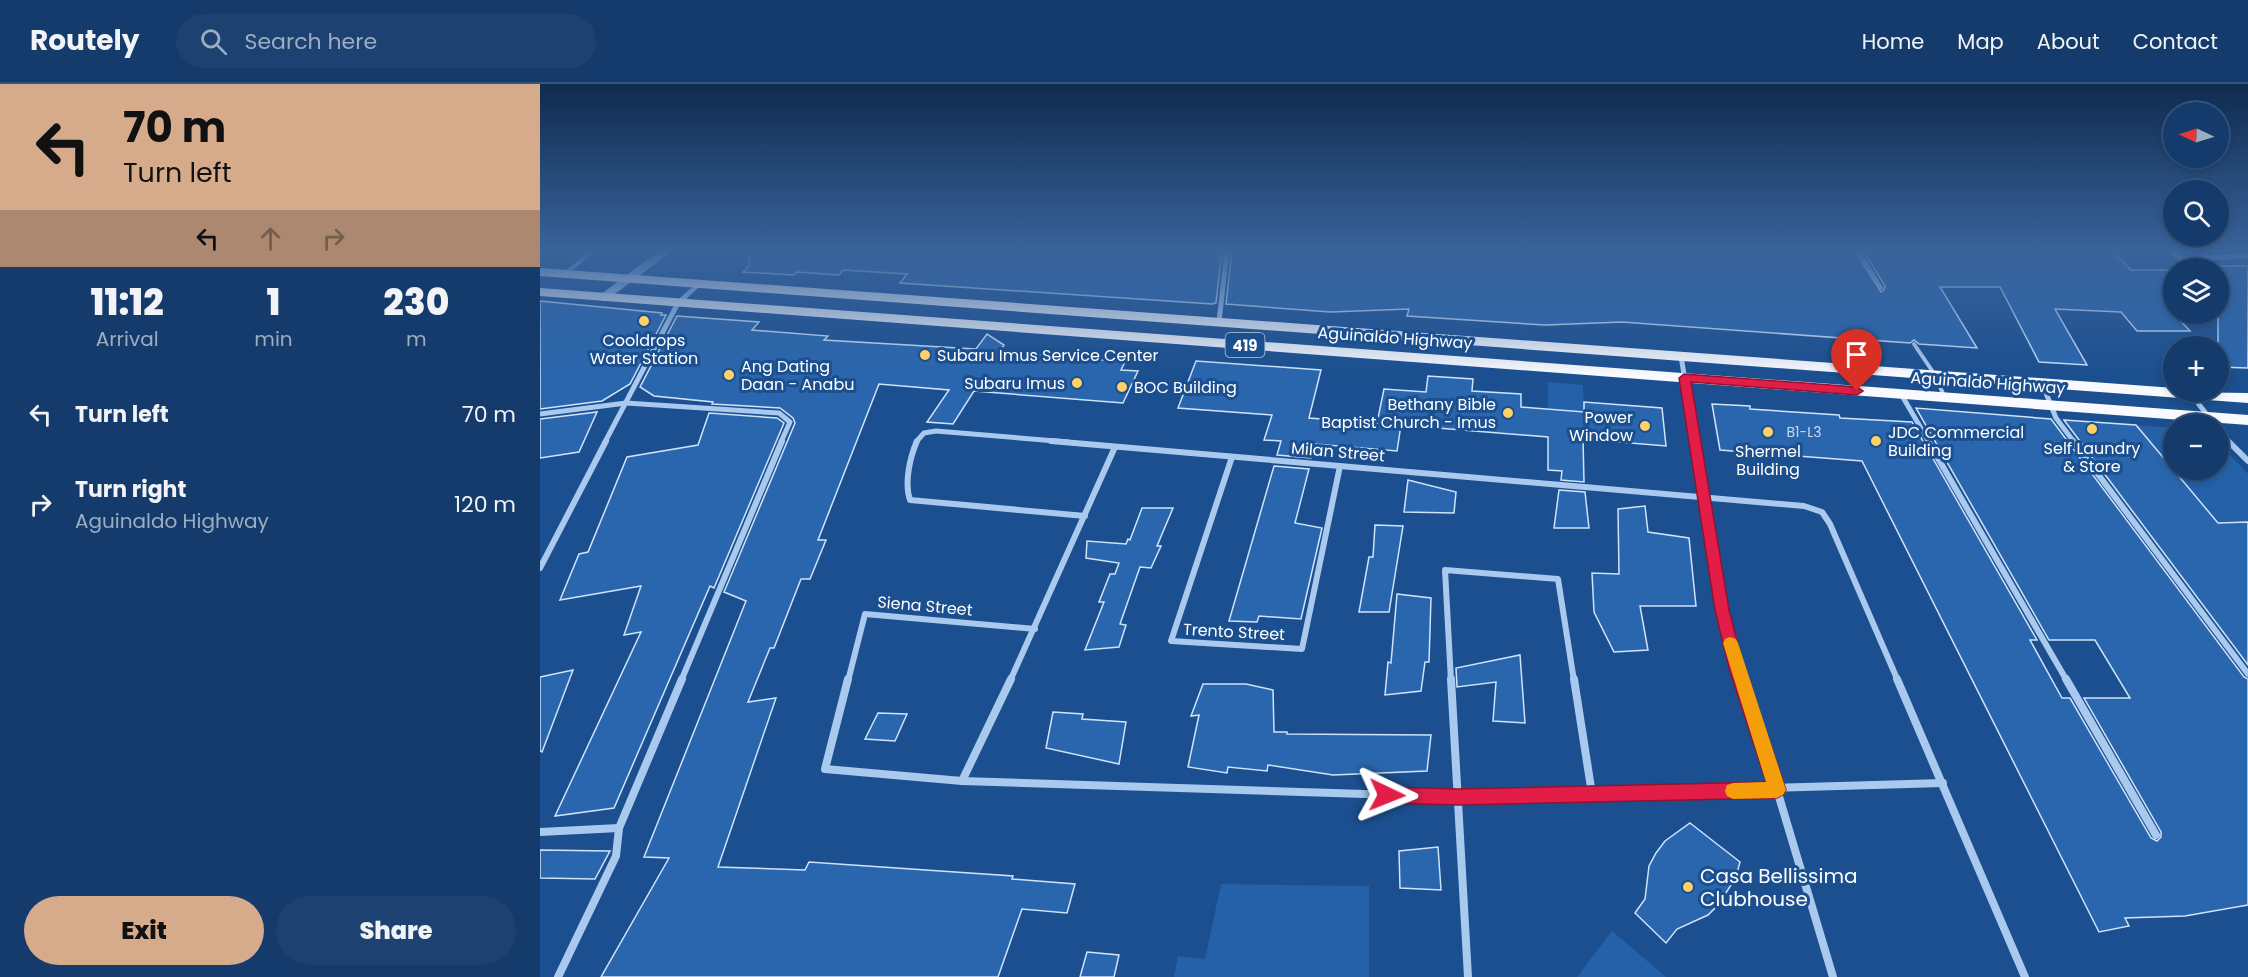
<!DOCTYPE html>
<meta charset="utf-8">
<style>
:root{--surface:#143b6b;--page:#1d4271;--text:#f1f3f6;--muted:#9dadc1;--line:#33557e;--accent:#d6ab8b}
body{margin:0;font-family:Poppins,sans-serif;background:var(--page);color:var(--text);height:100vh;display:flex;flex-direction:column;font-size:22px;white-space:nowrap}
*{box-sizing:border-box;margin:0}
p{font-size:20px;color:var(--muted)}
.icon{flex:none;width:33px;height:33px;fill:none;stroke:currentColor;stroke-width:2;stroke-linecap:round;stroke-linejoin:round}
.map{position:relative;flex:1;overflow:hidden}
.drawer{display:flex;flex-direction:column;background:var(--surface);width:540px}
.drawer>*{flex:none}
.banner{background:#d6ab8b;color:#111;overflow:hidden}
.needle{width:39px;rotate:274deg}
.buttons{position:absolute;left:1623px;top:18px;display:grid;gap:12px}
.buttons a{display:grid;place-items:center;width:66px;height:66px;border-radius:50%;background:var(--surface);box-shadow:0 3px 9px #0003,0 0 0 2px var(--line);font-size:30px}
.pin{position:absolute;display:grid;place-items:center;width:51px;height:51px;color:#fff;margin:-62px -26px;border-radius:50% 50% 50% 0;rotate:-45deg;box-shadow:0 0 6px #0007}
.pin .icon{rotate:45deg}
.me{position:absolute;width:66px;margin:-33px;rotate:92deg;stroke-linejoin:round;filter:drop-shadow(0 0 4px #0008)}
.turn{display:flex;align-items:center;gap:21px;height:126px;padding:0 24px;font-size:27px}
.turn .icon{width:78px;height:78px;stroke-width:2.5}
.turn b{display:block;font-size:42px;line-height:51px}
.lanes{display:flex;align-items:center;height:57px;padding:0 24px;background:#0003;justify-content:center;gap:30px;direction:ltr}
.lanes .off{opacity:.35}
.eta{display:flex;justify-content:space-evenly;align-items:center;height:102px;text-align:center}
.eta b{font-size:36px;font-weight:800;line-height:42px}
.action{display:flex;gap:12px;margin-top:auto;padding:12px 24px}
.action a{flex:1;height:69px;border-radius:36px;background:var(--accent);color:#111;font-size:24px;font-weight:800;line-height:69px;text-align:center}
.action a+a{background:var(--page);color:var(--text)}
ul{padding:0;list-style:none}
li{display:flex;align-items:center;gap:18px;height:90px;padding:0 24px}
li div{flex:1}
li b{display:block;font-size:22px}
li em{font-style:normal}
header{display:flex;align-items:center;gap:36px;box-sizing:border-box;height:84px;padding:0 30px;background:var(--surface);border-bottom:2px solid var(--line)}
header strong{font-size:28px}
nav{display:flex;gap:33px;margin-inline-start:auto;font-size:21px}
.search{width:420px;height:54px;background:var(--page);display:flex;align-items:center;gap:15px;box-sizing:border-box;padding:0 21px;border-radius:33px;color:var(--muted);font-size:22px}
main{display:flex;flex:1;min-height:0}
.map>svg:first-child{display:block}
.green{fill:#2461a8}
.building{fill:#2a66ad;stroke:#cfe3fa;stroke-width:1.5}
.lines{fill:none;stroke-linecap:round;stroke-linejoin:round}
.service{stroke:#a9c9ee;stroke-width:4}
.minor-far2{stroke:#a9c9ee;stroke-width:5}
.minor-far1{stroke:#a9c9ee;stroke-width:6}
.minor{stroke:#a9c9ee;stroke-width:8}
.tertiary{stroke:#a9c9ee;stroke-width:8}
.trunk{fill:#f8faff;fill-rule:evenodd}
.route{fill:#e11d48;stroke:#92132f;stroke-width:1.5}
.slow{fill:#f59e0b}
.poi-dot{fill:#ffd166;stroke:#1b4f8f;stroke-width:2}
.labels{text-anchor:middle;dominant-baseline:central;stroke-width:6;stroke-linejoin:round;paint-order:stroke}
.number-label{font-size:14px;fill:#cad9ea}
.shield{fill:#1b4f8f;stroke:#bbcadd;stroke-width:1.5}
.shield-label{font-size:15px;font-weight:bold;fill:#fff}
.street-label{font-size:16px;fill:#fff;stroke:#1b4f8f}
.poi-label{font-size:16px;fill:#fff;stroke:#1b4f8f;text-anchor:start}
.near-poi-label{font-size:20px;fill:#fff;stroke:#1b4f8f;text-anchor:start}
</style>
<header>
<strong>Routely</strong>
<div class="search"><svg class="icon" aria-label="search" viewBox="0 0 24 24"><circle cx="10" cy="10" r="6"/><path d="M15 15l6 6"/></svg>Search here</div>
<nav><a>Home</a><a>Map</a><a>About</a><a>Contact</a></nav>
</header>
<main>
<section class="drawer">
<div class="banner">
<div class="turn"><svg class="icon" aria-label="left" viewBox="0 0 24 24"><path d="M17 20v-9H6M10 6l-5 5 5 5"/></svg><div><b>70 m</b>Turn left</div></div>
<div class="lanes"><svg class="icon" aria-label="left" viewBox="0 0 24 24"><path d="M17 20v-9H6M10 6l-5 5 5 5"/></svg><svg class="icon off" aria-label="ahead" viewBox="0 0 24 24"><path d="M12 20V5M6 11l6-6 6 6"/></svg><svg class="icon off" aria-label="right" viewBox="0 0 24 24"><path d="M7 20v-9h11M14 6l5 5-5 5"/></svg></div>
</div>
<div class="eta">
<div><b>11:12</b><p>Arrival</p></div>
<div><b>1</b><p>min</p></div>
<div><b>230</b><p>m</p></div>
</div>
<ul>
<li><svg class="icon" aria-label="left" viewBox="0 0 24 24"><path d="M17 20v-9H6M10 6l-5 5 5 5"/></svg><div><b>Turn left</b></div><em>70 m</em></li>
<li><svg class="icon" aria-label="right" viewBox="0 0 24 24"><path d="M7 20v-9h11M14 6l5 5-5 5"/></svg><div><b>Turn right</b><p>Aguinaldo Highway</p></div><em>120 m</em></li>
</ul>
<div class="action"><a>Exit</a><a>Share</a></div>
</section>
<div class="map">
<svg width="1708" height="893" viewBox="0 0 1708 893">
<rect width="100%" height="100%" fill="#1b4f8f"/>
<g class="green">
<path d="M1008 298 1043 301 1045 355 1008 353Z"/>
<path d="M1596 341 1633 344 1634 386H1678L1679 359 1708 390V438L1679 439Z"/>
<path d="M681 800 829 802V893H634L638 872 665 875Z"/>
<path d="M1072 847 1126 893H1037Z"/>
</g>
<g class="building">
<path d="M210 166H682L676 219 672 220 360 199 367 190 303 186 299 191 257 188 254 191 203 188 209 182Z"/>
<path d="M692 166H1314L1341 208 1344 206 1345 202 1323 166H1571L1591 186H1634V230L1650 247H1597L1581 228 1515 225 1547 281 1499 278 1460 203H1400L1437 264 1379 260 1374 256 1370 259 1082 238 1005 241 867 232 869 225 790 228 686 220Z"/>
<path d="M1666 182H1708V284L1678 283V184H1669Z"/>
<path d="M0 217 122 229 121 231H126L90 300 62 317 0 325Z"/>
<path d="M137 232 219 238 212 246 288 252 284 256 436 265 447 250 464 261 460 267 585 278 581 286 598 287 583 319 434 307 413 340 387 338 409 306 339 300 278 456H286L270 495H261L234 564H230L208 618 236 614 178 783 265 786 269 778 473 792 472 795 535 800 527 829 482 825 458 893H61L129 774 104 773 206 517 184 508 255 339 253 334 240 324 172 320 173 318 114 312 100 303Z"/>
<path d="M656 277 781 286 769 334 837 339 844 305 886 308 888 292 933 295 932 307 981 310V323L1044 328V318L1122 324 1126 362 1043 355 1044 398 1021 396 1022 387 1008 386V353L861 341 857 367 775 360 771 374 737 371 741 357 724 356 732 331 638 324Z"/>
<path d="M1172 320 1210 322V325L1299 331 1300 334 1372 338 1497 556H1490L1522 614H1530L1611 754 1617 757 1621 753V748L1544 614H1590L1555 556H1509L1376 324 1511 335 1704 593 1708 595V821L1645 832 1585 834 1589 842 1559 848 1322 377 1180 366Z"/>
<path d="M57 328 39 368 0 374V335Z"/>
<path d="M169 329 237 334 244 339 174 504 170 502 74 724 15 732 101 548 84 551 101 502 20 516 39 470 48 468 87 373 158 361Z"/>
<path d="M1524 336 1596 341 1678 439 1708 438V581Z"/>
<path d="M734 382 769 385 755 439 782 444 761 535 719 532 717 538 689 537Z"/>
<path d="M868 396 916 408 914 429 864 428Z"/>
<path d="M1019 406 1045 408 1049 444H1014Z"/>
<path d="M1105 422 1108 448 1149 454 1156 522H1100L1108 566 1074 568 1054 528 1052 489 1079 490 1078 425Z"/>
<path d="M602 424H633L617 462H621L611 484 600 483 580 540 586 541 579 563 545 566 564 518H559L570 490H575L579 479 546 474 547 457 586 460 588 455 590 456Z"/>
<path d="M835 441 863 442 849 528H819L829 473H833Z"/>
<path d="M857 510 891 514 889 578H885L881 607 845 611 848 578 851 579Z"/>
<path d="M980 571 985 639 953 637 956 598 917 603 916 584Z"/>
<path d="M33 586 2 668 0 667V593Z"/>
<path d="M663 600H706L733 606 734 648H747V650L891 651 887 687 793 691 728 681 727 687 688 683 687 689 648 683 659 631 651 632Z"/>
<path d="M513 628 543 630 542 635 586 638 579 680 506 664Z"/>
<path d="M338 629 367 630 355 657 325 655Z"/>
<path d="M1150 739 1200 778 1196 793 1179 820 1168 831 1137 845 1126 859 1095 829 1105 815 1109 782 1116 769 1125 757Z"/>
<path d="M898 763 901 806 860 804 859 767Z"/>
<path d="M0 766 70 767 55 795 0 794Z"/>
<path d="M547 868 579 871 574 893H540Z"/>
</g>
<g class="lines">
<g class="service">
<path d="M1318 166 1341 204"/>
<path d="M26 189 54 166"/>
<path d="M1374 260 1395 291 1404 312"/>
</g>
<g class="minor-far2">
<path d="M1632 166 1640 175 1708 172"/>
<path d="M679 238 687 166"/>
<path d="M1141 272 1155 358"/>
<path d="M1502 299 1516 334 1534 358"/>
<path d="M1361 310 1389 358"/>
<path d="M1651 310 1674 340"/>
<path d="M0 330 86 319 239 329 250 338 241 358"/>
<path d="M1678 347 1689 358"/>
<path d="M65 358 138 219 158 201"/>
<path d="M376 358 384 349 396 347 528 358"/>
</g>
<g class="minor-far1">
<path d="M377 357C370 373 364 399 370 416L545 432"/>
<path d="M511 357 1264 422 1282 428 1290 440 1358 597"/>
<path d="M1155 357 1182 526 1201 597"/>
<path d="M1388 357 1527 597"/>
<path d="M1533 357 1708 590"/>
<path d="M1688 357 1708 377"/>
<path d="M692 373 631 557 762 565 800 382"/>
<path d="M0 484 66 357"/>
<path d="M141 597 242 357"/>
<path d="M308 597 325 530 495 545"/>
<path d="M470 597 575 363"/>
<path d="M911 597 905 486 1018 495 1034 597"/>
</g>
<g class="minor">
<path d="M308 595 285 685 422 697 918 713 1403 699"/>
<path d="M911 595 928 893"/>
<path d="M1034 595 1052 710"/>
<path d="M1201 595 1237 706 1293 893"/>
<path d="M1357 595 1485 893"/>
<path d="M1526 595 1616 751"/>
<path d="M422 697 471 595"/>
<path d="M0 748 79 744"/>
<path d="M18 893 76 772 79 744 142 595"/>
</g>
<path class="tertiary" d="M64 213 127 166"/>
<g class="trunk">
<path d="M0 184 1634 304V308L1708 309V319L0 192Z"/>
<path d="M0 204 1708 331V341L0 212Z"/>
</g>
</g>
<linearGradient id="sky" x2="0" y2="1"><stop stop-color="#0f2b4f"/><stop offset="0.57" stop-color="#39639b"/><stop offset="1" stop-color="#39639b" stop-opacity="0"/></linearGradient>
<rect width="1708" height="291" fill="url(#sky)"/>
<path class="route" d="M1144 290 1317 303 1323 307 1317 311 1151 298 1189 526 1204 584 1246 706 1243 711 1237 714 918 721 847 719 841 717 839 711 841 705 847 703 918 705 1226 698 1189 584 1175 526 1139 294Z"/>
<path class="slow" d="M1190 553 1196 555 1198 559 1246 706 1243 711 1237 714 1193 715 1187 712 1185 707 1187 701 1193 699 1226 698 1183 559 1185 555Z"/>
<g class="poi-dot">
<circle cx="104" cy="237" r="6"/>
<circle cx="385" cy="271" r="6"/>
<circle cx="189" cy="291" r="6"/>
<circle cx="537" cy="299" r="6"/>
<circle cx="582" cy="303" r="6"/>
<circle cx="968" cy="329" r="6"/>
<circle cx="1105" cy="342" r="6"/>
<circle cx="1552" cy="345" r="6"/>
<circle cx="1228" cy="348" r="6"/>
<circle cx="1336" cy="357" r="6"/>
<circle cx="1148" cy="803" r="6"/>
</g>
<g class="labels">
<g class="number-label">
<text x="1264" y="348">B1-L3</text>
</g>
<rect class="shield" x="685.5" y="249" width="39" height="24" rx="4.5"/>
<g class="shield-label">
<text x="705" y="261">419</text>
</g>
<g class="street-label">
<text transform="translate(855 254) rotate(4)">Aguinaldo Highway</text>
<text transform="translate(1448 299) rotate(4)">Aguinaldo Highway</text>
<text transform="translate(798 368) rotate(5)">Milan Street</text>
<text transform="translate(385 522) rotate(5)">Siena Street</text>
<text transform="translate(694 548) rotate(3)">Trento Street</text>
</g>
<g class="poi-label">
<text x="104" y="256" text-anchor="middle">Cooldrops<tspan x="104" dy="18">Water Station</tspan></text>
<text x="397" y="271">Subaru Imus Service Center</text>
<text x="201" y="282">Ang Dating<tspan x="201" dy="18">Daan - Anabu</tspan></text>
<text x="525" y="299" text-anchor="end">Subaru Imus</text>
<text x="594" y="303">BOC Building</text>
<text x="956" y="320" text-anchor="end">Bethany Bible<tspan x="956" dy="18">Baptist Church - Imus</tspan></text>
<text x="1093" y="333" text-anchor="end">Power<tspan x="1093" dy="18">Window</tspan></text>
<text x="1348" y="348">JDC Commercial<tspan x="1348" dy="18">Building</tspan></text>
<text x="1552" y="364" text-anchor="middle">Self Laundry<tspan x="1552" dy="18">&amp; Store</tspan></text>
<text x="1228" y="367" text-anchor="middle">Shermel<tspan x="1228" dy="18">Building</tspan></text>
</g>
<g class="near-poi-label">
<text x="1160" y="792">Casa Bellissima<tspan x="1160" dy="23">Clubhouse</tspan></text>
</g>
</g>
</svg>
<div class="buttons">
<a><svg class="needle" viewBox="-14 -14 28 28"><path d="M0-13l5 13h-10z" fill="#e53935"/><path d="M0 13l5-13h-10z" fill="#9dadc1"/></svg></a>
<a><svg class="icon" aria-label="search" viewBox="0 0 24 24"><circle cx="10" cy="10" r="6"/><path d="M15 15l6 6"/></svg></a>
<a><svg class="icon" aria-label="layers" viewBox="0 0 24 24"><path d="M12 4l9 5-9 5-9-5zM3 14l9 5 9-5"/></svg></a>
<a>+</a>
<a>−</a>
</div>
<div class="pin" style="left:1317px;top:307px;background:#d93025"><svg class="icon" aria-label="arrive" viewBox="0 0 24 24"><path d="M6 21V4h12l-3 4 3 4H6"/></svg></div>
<svg class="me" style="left:847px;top:711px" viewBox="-20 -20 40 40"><path d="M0-17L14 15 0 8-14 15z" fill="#e11d48" stroke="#fff" stroke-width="4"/></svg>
</div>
</main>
